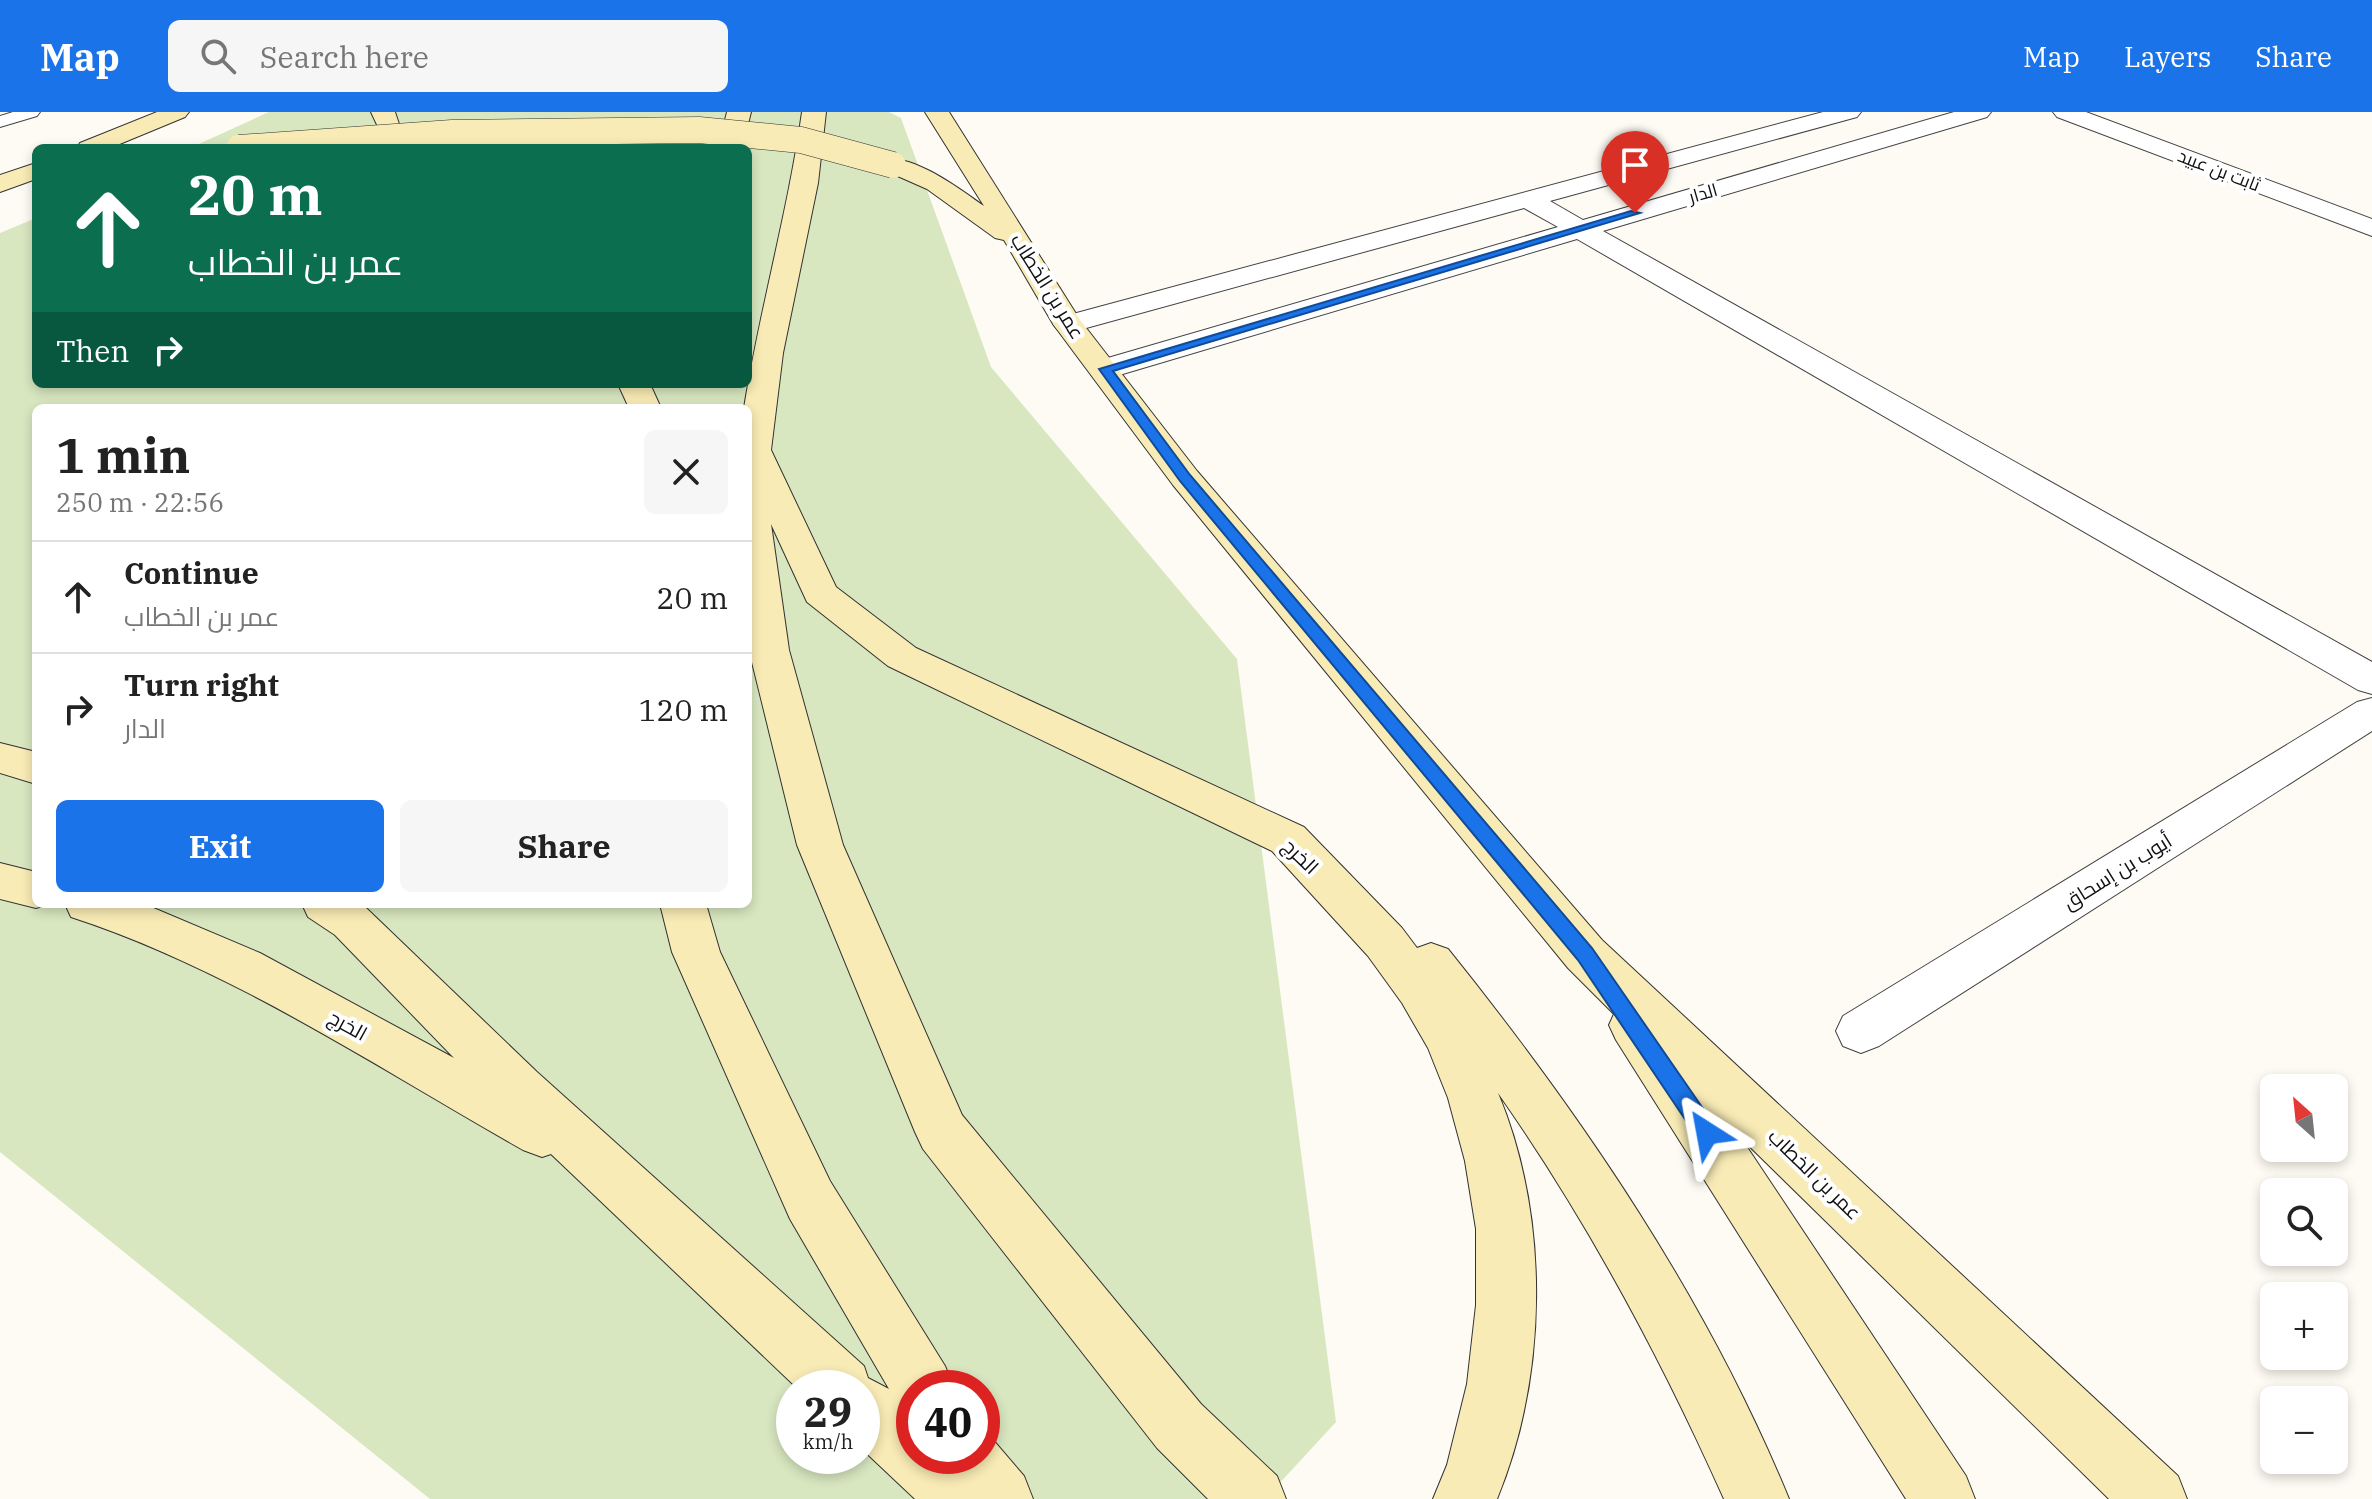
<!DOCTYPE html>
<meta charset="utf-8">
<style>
:root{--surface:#fff;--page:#f6f6f6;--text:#222;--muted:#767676;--line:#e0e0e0;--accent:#1a73e8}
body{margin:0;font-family:"IBM Plex Serif",Cairo,serif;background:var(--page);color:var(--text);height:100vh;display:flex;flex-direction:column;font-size:30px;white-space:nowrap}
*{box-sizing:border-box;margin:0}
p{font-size:26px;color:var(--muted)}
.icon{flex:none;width:44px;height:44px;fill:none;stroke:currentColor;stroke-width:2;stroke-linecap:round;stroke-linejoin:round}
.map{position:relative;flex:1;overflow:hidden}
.sheet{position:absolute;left:32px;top:292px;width:720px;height:504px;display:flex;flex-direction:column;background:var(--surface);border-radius:12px;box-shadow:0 4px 12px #0003}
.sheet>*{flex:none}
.top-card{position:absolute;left:32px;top:32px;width:720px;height:244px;border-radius:12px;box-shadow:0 4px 12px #0003;background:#0b6e4f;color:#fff;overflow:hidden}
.needle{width:52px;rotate:333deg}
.controls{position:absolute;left:2260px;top:962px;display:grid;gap:16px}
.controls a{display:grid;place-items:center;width:88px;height:88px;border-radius:12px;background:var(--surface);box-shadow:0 4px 12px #0003;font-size:40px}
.speed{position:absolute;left:776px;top:1258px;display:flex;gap:16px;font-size:40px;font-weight:700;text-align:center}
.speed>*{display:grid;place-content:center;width:104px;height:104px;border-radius:50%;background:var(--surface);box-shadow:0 4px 12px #0003;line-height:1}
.speed small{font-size:20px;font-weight:400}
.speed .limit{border:12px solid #d22;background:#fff;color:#111}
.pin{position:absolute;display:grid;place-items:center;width:68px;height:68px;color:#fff;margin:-82px -34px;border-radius:50% 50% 50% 0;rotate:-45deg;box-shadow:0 0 8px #0007}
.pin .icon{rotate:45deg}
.me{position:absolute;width:88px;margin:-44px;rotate:326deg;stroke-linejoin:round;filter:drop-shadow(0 0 6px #0008)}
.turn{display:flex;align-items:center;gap:28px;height:168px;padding:0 24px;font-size:36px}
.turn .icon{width:104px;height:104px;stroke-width:2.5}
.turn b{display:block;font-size:56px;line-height:68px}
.then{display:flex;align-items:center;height:76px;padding:0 24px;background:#0003;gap:16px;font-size:30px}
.round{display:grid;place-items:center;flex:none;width:84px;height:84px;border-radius:12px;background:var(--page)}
.summary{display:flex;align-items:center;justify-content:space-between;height:136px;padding:0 24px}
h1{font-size:48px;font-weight:700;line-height:60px}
.action{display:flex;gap:16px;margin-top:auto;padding:16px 24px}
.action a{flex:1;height:92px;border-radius:12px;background:var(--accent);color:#fff;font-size:32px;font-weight:700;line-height:92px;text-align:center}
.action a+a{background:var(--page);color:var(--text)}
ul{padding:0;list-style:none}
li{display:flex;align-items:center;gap:24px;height:112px;padding:0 24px;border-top:2px solid var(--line)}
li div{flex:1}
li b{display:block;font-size:30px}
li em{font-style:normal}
header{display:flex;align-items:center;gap:48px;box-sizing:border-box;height:112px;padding:0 40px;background:var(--accent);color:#fff}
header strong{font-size:38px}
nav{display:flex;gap:44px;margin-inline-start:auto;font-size:28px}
.search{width:560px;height:72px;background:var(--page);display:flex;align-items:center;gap:20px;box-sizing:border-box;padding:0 28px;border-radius:12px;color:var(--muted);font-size:30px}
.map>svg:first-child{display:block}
.green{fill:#d8e7c0;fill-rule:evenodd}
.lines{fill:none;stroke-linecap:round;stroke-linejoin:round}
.lane-casing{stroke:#434343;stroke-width:2}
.street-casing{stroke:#434343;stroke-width:2}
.secondary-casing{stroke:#323232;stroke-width:2}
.lane{fill:#fff;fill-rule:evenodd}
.street{fill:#fff;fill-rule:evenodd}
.secondary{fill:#f8ebb5;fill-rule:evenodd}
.secondary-bridge-casing{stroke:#323232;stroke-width:27;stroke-linecap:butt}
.secondary-bridge{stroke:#f8ebb5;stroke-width:26}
.route{fill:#1a73e8;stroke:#114b97;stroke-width:2}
.labels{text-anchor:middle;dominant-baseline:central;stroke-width:8;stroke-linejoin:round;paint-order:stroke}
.far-street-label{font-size:18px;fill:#101010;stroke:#fff}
.street-label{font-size:20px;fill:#101010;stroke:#fff}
</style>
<header>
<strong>Map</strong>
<div class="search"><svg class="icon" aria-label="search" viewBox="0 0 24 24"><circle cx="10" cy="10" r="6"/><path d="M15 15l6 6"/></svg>Search here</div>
<nav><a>Map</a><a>Layers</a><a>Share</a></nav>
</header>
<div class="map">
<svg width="2372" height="1387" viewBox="0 0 2372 1387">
<rect width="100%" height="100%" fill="#fefbf4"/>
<path class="green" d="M269 0H889L901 6 991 255 1237 547 1336 1310 1265 1387H430L0 1040V121L36 106V272H748V36H190ZM36 296H748V792H36ZM794 1276H862V1344H794ZM914 1276H982V1344H914Z"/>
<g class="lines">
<defs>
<path id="lane" d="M13 0H40L37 4 0 15V4Z"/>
<g id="street">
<path d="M1823 0H1861L1857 5 1550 89 1583 108 1954 0H1991L1987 5 1603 119 2372 550V582L2358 578 1577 127 1116 264 1105 266 1094 264 1090 257 1094 250 1558 115 1524 96 1068 221 1058 218 1053 212 1058 206Z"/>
<path d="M2053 0H2086L2372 107V124L2057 5Z"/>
<path d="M2372 586V619L1879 934 1861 941 1843 934 1836 919 1843 904 2357 590Z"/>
</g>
<g id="secondary">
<path d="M157 0H189L185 5 110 36H77L80 31Z"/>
<path d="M371 0H395L399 12 422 36H396L378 15Z"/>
<path d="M727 0H751L742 36H718Z"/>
<path d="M802 0H826L818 71 783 241 771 338 836 475 916 536 1304 715 1402 816 1417 836 1431 831 1448 837C1583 1005 1707 1187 1789 1387H1724C1661 1246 1587 1108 1498 981 1550 1106 1548 1263 1497 1387H1433L1447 1353 1467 1272 1476 1193V1117L1465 1049 1448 986 1428 936 1402 891 1368 844 1272 739 888 554 807 490 771 412 789 538 843 733 962 1003 1201 1292 1277 1364 1286 1387H1208L1157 1336 923 1037 915 1020 797 733 749 538 748 296H744C760 196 788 100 802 0Z"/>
<path d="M925 0H949L1080 208 1197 359 1602 828 2178 1364 2187 1387H2109L1741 1026 1966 1364 1975 1387H1906L1616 928 1609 913 1614 902 1568 856 1173 373 1053 212 1004 128 995 126 927 77 884 58 881 53 884 48C913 41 961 78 984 94Z"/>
<path d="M36 51V67L0 80V63Z"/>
<path d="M618 272H650L661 296H629Z"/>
<path d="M0 631 36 640V672L0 661Z"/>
<path d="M0 751 36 760V792H49L36 796 0 787Z"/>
<path d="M65 792H144L260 841 454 946 335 823 308 805 302 792H362L537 960 864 1254 868 1266 889 1277 790 1107 672 840 660 792H706L720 840 830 1069 945 1254 954 1276H914V1344H982V1319L988 1322 1024 1364 1033 1387H915L862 1337V1276H797L551 1042 542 1045 523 1038C378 956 231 857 71 805Z"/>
</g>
</defs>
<use href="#lane" class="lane-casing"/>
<use href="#street" class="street-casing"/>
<use href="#secondary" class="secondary-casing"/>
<use href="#lane" class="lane"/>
<use href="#street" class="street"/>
<use href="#secondary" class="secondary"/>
<defs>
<path id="secondary-bridge" d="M239 36 452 21 699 18 801 28 893 53"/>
</defs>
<use href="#secondary-bridge" class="secondary-bridge-casing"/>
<use href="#secondary-bridge" class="secondary-bridge"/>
</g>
<path class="route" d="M1631 99 1640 101 1113 259 1190 363 1592 836 1715 1014 1718 1021 1715 1028 1707 1031 1699 1028 1578 848 1180 369 1099 257Z"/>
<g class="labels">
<g class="far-street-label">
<text transform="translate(2219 58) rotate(21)">ثابت بن عبيد</text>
<text transform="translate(1703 81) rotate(-16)">الدار</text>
</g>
<g class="street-label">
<text transform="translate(1048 174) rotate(58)">عمر بن الخطاب</text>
<text transform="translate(1301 744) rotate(44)">الخرج</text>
<text transform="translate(2117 759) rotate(-32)">أيوب بن إسحاق</text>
<text transform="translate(348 913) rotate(29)">الخرج</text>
<text transform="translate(1815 1062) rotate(44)">عمر بن الخطاب</text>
</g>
</g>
</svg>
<div class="controls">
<a><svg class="needle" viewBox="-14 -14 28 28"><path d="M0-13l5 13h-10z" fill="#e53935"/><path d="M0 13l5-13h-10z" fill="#767676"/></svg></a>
<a><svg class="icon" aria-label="search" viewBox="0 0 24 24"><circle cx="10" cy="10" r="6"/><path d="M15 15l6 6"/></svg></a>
<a>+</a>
<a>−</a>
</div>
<div class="speed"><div>29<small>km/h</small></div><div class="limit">40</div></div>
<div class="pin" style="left:1635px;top:101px;background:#d93025"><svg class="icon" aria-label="arrive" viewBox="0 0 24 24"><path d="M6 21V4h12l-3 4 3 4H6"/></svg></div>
<svg class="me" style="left:1707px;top:1021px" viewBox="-20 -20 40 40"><path d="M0-17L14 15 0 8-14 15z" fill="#1a73e8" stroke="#fff" stroke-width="4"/></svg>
<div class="top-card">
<div class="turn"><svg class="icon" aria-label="ahead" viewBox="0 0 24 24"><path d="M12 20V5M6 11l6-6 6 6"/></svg><div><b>20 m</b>عمر بن الخطاب</div></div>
<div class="then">Then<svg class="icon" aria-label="right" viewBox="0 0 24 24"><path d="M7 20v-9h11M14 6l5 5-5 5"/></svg></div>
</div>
<section class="sheet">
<div class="summary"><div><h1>1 min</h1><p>250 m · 22:56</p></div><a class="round"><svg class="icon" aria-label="close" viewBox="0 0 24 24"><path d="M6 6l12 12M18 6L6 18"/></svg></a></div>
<ul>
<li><svg class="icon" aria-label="ahead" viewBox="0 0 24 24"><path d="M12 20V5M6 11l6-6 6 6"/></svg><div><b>Continue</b><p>عمر بن الخطاب</p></div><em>20 m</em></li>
<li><svg class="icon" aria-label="right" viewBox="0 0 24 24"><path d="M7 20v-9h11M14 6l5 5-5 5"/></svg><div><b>Turn right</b><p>الدار</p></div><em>120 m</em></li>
</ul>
<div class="action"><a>Exit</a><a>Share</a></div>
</section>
</div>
